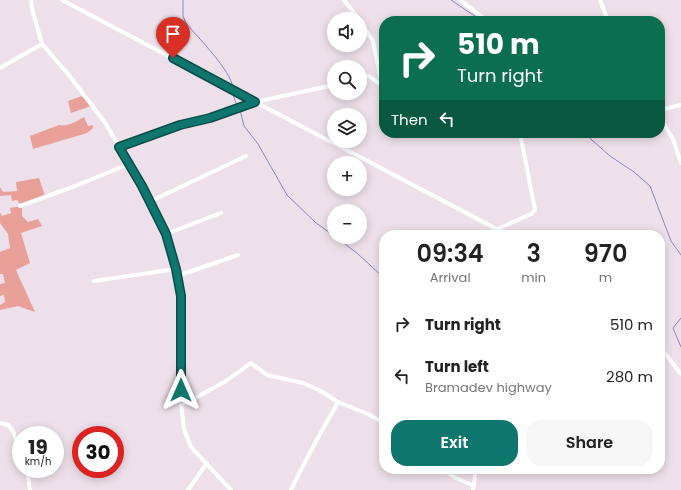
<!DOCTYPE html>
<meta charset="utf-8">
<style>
:root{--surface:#fff;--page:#f6f6f6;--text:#222;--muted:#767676;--accent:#0f766e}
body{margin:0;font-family:Poppins,sans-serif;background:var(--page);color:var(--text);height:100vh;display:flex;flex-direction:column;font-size:15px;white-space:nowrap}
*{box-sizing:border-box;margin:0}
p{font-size:13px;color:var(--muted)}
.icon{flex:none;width:22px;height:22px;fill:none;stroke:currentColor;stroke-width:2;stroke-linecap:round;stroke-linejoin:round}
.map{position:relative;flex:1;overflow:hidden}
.drawer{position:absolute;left:379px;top:230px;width:286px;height:244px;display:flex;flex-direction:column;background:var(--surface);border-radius:16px;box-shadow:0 2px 10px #0003}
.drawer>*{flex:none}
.guide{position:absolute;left:379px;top:16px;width:286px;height:122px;border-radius:16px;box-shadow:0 2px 10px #0003;background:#0b6e4f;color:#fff;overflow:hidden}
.controls{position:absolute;left:327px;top:12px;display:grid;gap:8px}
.controls a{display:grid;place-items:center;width:40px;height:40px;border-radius:50%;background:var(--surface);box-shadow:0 2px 10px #0003;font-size:20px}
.speed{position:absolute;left:12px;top:426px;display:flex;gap:8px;font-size:20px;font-weight:700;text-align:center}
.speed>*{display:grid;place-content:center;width:52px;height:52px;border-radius:50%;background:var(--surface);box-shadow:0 2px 10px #0003;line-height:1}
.speed small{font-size:10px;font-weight:400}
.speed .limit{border:6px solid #d22;background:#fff;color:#111}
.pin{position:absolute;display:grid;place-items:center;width:34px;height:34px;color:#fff;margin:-41px -17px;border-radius:50% 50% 50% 0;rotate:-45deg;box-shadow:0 0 4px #0007}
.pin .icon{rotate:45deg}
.me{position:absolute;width:44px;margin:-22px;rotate:0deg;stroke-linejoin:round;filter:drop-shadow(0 0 3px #0008)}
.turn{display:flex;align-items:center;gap:14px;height:84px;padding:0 12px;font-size:18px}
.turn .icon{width:52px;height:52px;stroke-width:2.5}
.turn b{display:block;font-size:28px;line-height:34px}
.then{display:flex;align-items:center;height:38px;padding:0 12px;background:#0003;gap:8px;font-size:15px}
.eta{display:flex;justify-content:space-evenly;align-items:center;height:68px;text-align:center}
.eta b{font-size:24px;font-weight:600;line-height:28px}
.cta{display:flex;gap:8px;margin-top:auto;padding:8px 12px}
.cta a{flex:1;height:46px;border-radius:16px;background:var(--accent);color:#fff;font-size:16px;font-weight:600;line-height:46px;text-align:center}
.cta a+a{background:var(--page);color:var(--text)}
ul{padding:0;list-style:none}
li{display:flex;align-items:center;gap:12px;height:52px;padding:0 12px}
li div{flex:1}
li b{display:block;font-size:15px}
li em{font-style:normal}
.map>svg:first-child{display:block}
.green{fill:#e8a098}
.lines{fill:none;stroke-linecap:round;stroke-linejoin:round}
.stream{stroke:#8885c6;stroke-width:1}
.minor{stroke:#fff;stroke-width:4}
.route-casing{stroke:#0a4d48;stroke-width:10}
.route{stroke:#0f766e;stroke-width:7}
</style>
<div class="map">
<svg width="681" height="490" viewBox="0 0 681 490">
<rect width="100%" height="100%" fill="#eee0ea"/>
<g class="green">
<path d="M82 96 91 106 71 113 68 101Z"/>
<path d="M84 117 88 126 93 125V128L87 133 33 149 30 136 59 125C68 127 77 121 84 117Z"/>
<path d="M39 178 45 196 20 204 17 200 12 201 11 195 0 196V187L3 192 17 191 16 182Z"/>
<path d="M22 206V216L28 222 38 219 42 226 21 233 30 263 16 270 35 312 18 306 0 310V305L5 302 4 295 0 296V284L5 283 3 274H0V252L10 248 8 234 0 223V212L2 216 11 213 10 208Z"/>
</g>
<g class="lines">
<g class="stream">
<path d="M183 0V16L186 23C198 38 231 70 233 88"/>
<path d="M451 0 482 21"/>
<path d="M233 92 234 98 238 107"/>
<path d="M240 110 244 126 258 144 287 195 315 222 334 236"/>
<path d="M584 133 610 156 634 172 650 186 671 241 681 255"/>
<path d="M336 237 358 254 384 278"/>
<path d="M681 318 673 328 681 347"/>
</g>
<g class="minor">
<path d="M31 0 32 9 42 44 68 74 106 124 142 187 166 234 176 269 181 296V404L184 429 191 447 231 490"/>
<path d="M62 0 508 235"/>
<path d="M344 0 359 19"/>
<path d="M460 0 485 19 484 21"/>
<path d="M600 0 608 21"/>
<path d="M360 21 373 41 382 86"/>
<path d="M0 68 42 44"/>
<path d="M360 76H369L384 87"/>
<path d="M660 110 681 105"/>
<path d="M660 114 664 124 673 139 681 163"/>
<path d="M119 147 180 125 210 118 255 102 334 85"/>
<path d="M149 202 246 156"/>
<path d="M20 206 70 188 129 164"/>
<path d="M166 234 221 213"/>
<path d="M484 235 531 214 535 210 520 133"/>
<path d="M177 276 238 255"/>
<path d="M94 281 176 269"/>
<path d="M660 347 681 374"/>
<path d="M181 404 188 402 226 381 251 363 267 375 303 383 319 390 338 402 368 414 384 423"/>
<path d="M0 423 8 425 13 431 21 453"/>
<path d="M27 469 30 490"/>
<path d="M443 469 454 477 474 486"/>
<path d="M188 490 207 463"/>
<path d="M291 490C305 460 322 431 338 402"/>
<path d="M473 490 476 469"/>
</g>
</g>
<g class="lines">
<defs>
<path id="route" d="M173 58 255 102 210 118 180 125 119 147 142 186 166 234 176 269 181 296V390"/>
</defs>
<use href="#route" class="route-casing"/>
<use href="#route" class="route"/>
</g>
</svg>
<div class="controls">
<a><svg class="icon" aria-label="sound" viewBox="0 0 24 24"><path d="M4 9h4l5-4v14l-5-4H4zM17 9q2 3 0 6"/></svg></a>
<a><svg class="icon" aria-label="search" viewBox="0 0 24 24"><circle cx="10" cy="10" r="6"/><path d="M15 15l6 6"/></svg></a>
<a><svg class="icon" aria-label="layers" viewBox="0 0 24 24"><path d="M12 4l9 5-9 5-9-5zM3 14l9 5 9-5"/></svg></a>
<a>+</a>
<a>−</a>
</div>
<div class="speed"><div>19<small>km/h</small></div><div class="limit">30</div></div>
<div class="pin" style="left:173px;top:58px;background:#d93025"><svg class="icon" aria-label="arrive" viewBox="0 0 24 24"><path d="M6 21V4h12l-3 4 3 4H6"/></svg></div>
<svg class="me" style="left:181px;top:390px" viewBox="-20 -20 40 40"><path d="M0-17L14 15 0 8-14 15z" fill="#0f766e" stroke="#fff" stroke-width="4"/></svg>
<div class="guide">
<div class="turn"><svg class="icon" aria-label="right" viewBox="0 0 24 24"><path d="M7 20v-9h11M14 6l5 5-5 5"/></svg><div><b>510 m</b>Turn right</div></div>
<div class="then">Then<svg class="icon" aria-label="left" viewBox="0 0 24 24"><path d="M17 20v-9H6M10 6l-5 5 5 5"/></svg></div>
</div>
<section class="drawer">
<div class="eta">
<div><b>09:34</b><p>Arrival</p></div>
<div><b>3</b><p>min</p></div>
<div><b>970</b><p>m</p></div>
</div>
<ul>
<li><svg class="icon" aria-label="right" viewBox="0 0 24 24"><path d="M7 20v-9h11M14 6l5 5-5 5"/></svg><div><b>Turn right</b></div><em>510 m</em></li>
<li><svg class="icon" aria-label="left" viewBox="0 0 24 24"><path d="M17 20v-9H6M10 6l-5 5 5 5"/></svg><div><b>Turn left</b><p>Bramadev highway</p></div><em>280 m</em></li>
</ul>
<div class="cta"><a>Exit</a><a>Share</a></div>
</section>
</div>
